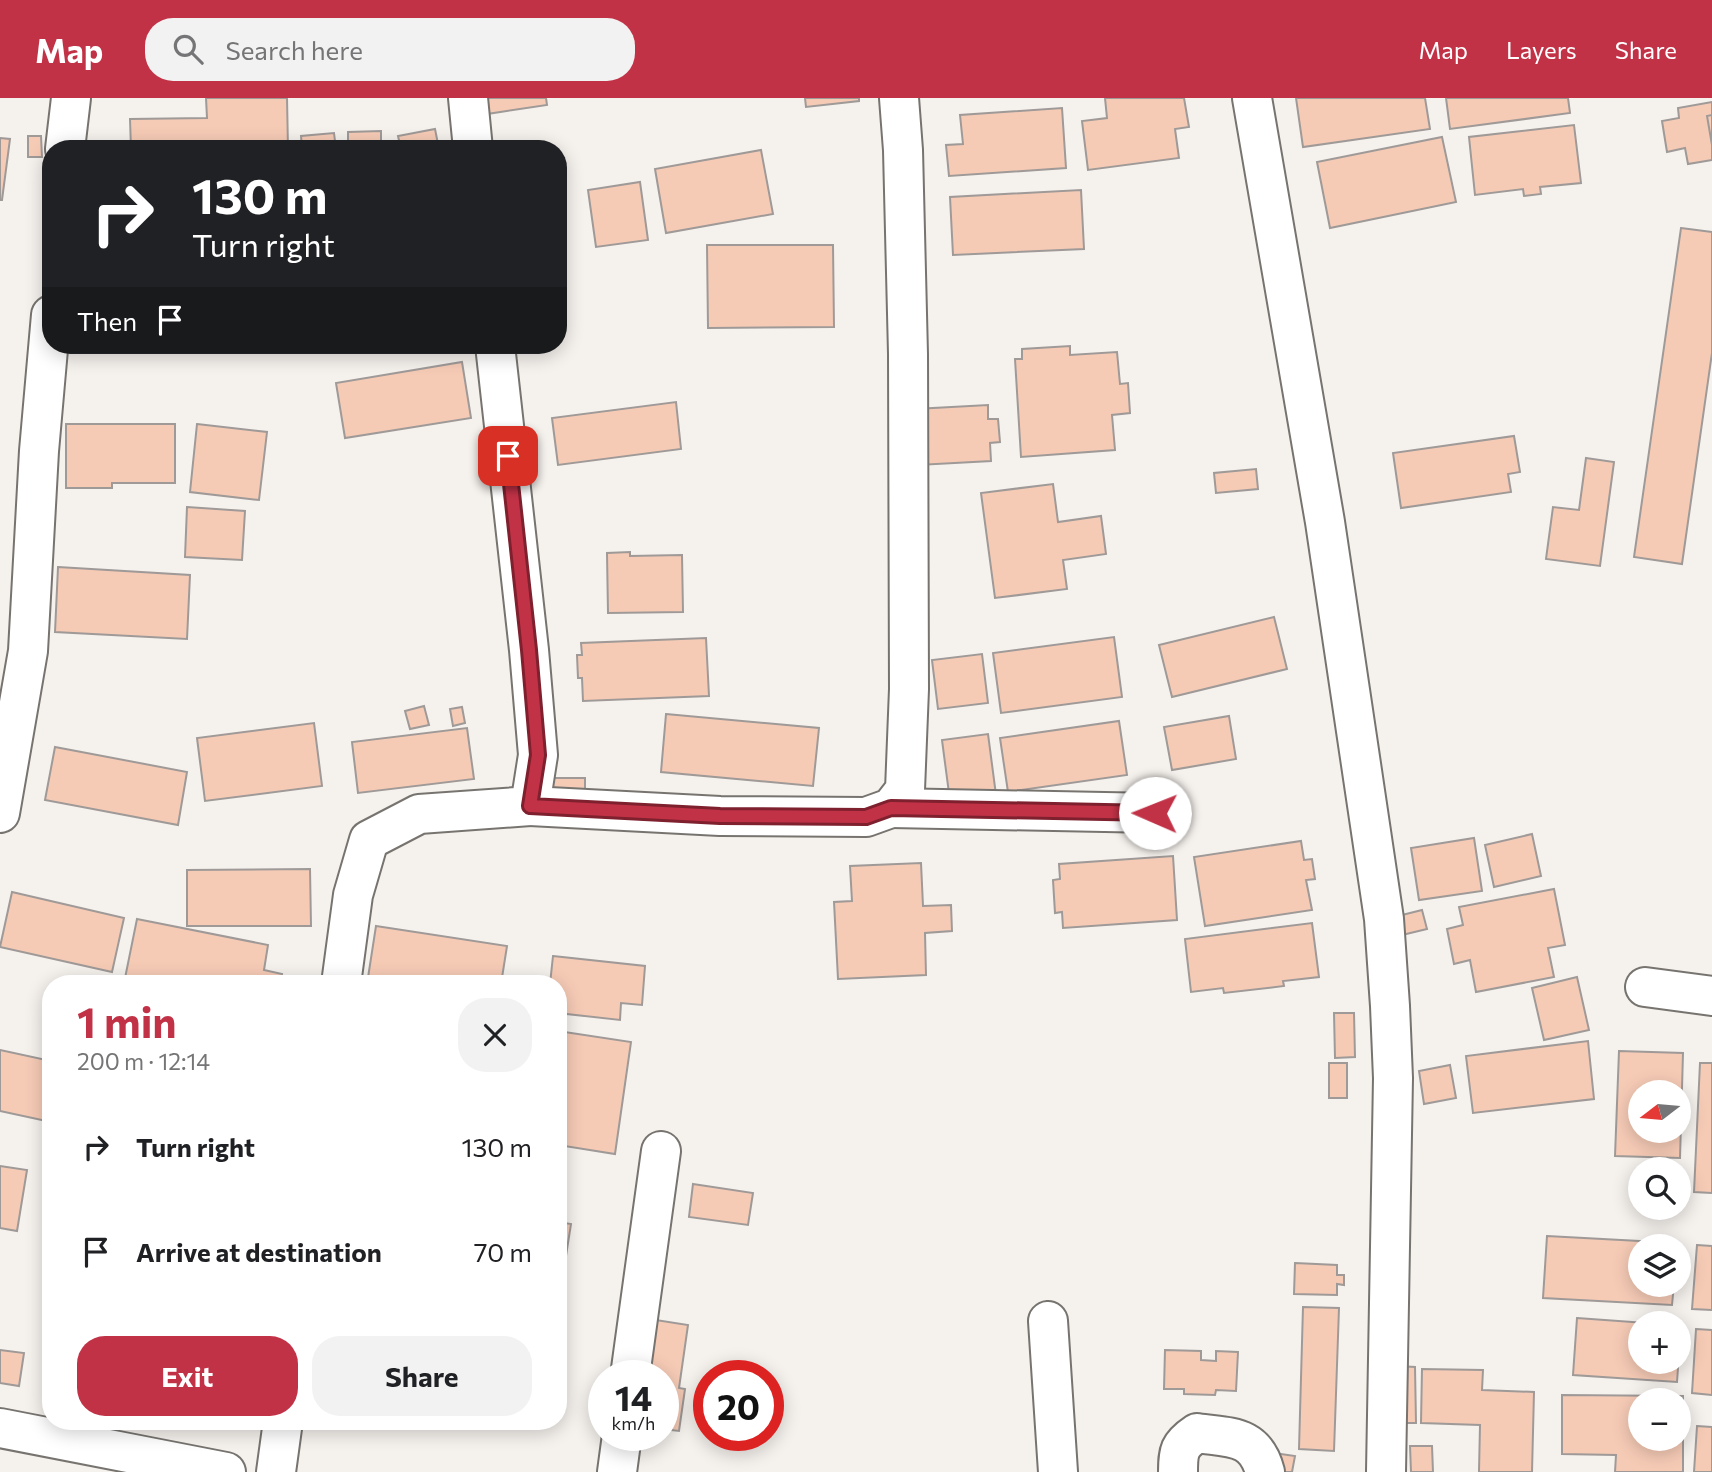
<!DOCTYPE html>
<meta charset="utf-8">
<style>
:root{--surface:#fff;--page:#f2f2f2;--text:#202124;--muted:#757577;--accent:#c23247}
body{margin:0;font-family:Commissioner,sans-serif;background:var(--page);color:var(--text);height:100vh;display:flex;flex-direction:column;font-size:26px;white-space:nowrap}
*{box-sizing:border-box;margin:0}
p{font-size:23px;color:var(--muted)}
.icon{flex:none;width:38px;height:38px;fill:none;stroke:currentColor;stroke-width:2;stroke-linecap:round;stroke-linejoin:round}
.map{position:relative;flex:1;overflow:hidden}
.sheet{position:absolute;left:42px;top:877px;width:525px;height:455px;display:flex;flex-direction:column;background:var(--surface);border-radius:28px;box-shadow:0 4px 18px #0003}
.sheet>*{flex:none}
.guide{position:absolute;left:42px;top:42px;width:525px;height:214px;border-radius:28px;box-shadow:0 4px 18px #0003;background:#202124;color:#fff;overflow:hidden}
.needle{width:46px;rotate:254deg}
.tools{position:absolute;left:1628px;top:982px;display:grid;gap:14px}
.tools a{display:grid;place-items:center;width:63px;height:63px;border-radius:50%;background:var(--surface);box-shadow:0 4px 18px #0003;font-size:35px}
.speed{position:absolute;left:588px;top:1262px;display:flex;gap:14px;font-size:35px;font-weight:700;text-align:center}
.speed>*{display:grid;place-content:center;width:91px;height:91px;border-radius:50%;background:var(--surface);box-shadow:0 4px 18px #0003;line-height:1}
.speed small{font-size:18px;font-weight:400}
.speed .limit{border:10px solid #d22;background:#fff;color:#111}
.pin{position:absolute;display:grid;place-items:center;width:60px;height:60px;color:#fff;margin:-30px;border-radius:14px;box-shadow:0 4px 10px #0006}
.me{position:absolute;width:77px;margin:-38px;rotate:271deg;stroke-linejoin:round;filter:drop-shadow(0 0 5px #0008)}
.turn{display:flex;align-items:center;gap:24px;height:147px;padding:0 35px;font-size:32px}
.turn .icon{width:91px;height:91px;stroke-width:2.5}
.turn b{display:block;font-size:49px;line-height:60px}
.then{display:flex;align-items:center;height:66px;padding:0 35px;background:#0003;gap:14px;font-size:26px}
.round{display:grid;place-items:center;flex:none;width:74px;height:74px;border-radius:28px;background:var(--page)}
.summary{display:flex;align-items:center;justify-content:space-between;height:119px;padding:0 35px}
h1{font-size:42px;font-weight:700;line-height:52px;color:var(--accent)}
.primary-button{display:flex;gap:14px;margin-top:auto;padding:14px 35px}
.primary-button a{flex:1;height:80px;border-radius:28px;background:var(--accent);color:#fff;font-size:28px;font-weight:700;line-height:80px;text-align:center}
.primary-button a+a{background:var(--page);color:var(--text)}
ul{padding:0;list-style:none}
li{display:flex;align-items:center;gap:21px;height:105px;padding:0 35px}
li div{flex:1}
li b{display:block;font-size:26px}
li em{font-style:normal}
header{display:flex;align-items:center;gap:42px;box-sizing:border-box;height:98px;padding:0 35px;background:var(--accent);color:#fff}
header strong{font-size:33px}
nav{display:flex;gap:38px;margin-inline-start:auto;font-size:24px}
.search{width:490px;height:63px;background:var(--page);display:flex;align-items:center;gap:18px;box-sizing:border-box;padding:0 24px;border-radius:28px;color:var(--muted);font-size:26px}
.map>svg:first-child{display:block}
.building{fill:#f6cbb6;stroke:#9f9a98;stroke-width:2;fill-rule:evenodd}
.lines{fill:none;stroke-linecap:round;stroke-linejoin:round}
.minor-casing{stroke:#777470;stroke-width:42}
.minor{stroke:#fff;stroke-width:38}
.route-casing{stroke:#7e202e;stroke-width:18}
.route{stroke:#c23247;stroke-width:12}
</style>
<header>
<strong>Map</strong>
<div class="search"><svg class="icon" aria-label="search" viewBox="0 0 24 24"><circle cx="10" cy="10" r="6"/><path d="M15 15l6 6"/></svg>Search here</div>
<nav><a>Map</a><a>Layers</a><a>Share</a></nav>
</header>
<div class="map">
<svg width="1712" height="1374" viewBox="0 0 1712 1374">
<rect width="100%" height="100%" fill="#f5f1ed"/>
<g class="building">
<path d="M206 0H287L288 51H131L130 21 207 20Z"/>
<path d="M485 0H546L547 7 487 16Z"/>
<path d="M805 0H859V3L806 9Z"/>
<path d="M1105 0H1184L1189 29 1175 31 1179 60 1088 72 1082 23 1107 20Z"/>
<path d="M1296 0H1425L1430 31 1303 49Z"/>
<path d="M1446 0H1568L1570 15 1450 31Z"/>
<path d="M1712 4V62L1688 66 1685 50 1667 54 1662 23 1679 20 1678 10Z"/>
<path d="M1062 10 1066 70 949 78 946 47 963 46 960 17Z"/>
<path d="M1712 17V47L1707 18Z"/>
<path d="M1574 27 1581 85 1540 89 1541 96 1524 98 1523 91 1475 97 1469 39Z"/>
<path d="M435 31 439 51H401L398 38Z"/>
<path d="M381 33V51H348V34Z"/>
<path d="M334 35 336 51H302L301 38Z"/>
<path d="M28 38H41L42 59H28Z"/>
<path d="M1442 39 1456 104 1330 130 1317 64Z"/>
<path d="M0 40 10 41 2 102H0Z"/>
<path d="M761 52 773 116 666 135 655 71Z"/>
<path d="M640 84 648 142 596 149 588 92Z"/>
<path d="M1081 92 1084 151 953 157 950 99Z"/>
<path d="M1681 130 1712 134V255L1682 466 1634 459Z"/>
<path d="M707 147H833L834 229 708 230Z"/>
<path d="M558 184H562L565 222H558Z"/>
<path d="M311 247H342L312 252Z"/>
<path d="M1070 248V257L1117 254 1120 286 1128 285 1130 315 1112 317 1115 352 1021 359 1015 261H1022V251Z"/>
<path d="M462 264 471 320 345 340 336 285Z"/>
<path d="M676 304 681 351 558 367 552 320Z"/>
<path d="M988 307V321H998L1000 344 990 345 991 363 918 367 915 311Z"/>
<path d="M66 326H175V385H112V390H66Z"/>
<path d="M197 326 267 334 259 402 190 394Z"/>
<path d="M1514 338 1520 374 1508 376 1511 394 1401 410 1393 355Z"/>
<path d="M1586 360 1614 364 1600 468 1546 461 1553 409 1579 412Z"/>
<path d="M1256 371 1258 391 1216 395 1214 375Z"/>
<path d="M1053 386 1058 424 1101 418 1106 456 1063 462 1067 491 995 500 981 395Z"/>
<path d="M187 409 245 413 242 462 185 459Z"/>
<path d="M630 454V458L682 457 683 514 608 515 607 455Z"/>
<path d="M58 469 190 477 187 541 55 534Z"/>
<path d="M1274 519 1287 571 1172 599 1159 547Z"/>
<path d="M1114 539 1122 599 1001 615 993 555Z"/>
<path d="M706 540 709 598 583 603 582 580H578L577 557H582L581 545Z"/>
<path d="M982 556 988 605 938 611 932 562Z"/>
<path d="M424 608 429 627 410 631 405 613Z"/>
<path d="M462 609 465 625 453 628 450 611Z"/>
<path d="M666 616 819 630 813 688 661 674Z"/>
<path d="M1229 618 1236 661 1172 672 1164 629Z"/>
<path d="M1119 623 1127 677 1008 694 1000 640Z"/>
<path d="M314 625 322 688 205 703 197 640Z"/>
<path d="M467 630 474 681 358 695 352 644Z"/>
<path d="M988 636 996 697 950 703 942 642Z"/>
<path d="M55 649 187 674 178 727 45 702Z"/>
<path d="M553 680H585V702L553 701Z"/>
<path d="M1532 736 1541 778 1494 789 1485 747Z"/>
<path d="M1474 740 1482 793 1419 802 1411 750Z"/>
<path d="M1301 743 1304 762 1312 761 1315 781 1306 782 1312 812 1205 828 1194 759Z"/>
<path d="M1173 758 1177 822 1063 830 1062 814 1055 815 1053 782 1060 781 1059 766Z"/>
<path d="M921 765 923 808 951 807 952 833 925 835 926 877 838 881 834 804 852 803 850 768Z"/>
<path d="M310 771 311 828H187V772Z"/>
<path d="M1554 791 1565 847 1548 850 1554 879 1476 894 1470 862 1454 866 1447 831 1463 827 1459 809Z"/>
<path d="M12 794 124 820 112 874 0 849Z"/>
<path d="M1422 812 1427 831 1402 837 1398 818Z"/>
<path d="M137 821 268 847 264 872 282 876 280 886 124 885Z"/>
<path d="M1312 825 1319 879 1283 883 1284 888 1224 895 1223 890 1191 894 1185 841Z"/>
<path d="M376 828 507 848 501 886H367Z"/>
<path d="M553 858 645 868 642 907 621 905 620 922 558 915V886H550Z"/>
<path d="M1577 879 1589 932 1544 942 1532 890Z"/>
<path d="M1334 915H1354L1355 959 1335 960Z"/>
<path d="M558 933 631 944 615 1056 558 1047Z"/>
<path d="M1588 943 1594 1001 1473 1015 1466 958Z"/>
<path d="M0 952 51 963V1024L0 1013Z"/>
<path d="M1619 953 1683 955 1680 1060 1615 1058ZM1640 994H1678V1032H1640Z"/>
<rect x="1329" y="965" width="18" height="35"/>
<path d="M1700 965H1712V1095L1694 1094Z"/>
<path d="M1450 967 1456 1000 1424 1006 1419 973Z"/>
<path d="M0 1068 27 1072 17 1133 0 1130Z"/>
<path d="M693 1086 753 1095 748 1127 689 1119Z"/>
<path d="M558 1124 571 1126 565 1164 558 1163Z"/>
<path d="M1547 1138 1676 1145V1148H1640V1186H1674L1672 1207 1543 1200Z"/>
<path d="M1697 1147 1712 1148V1212L1692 1211Z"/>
<path d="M1295 1165 1337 1167V1177H1344V1187L1337 1186V1197L1294 1196Z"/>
<path d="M1303 1209 1339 1210 1334 1353 1299 1351Z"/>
<path d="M643 1220 688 1227 679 1290 685 1291 679 1333 663 1331V1278H634Z"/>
<path d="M1577 1220 1646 1225H1640V1264H1678V1227H1681L1677 1284 1573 1277Z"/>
<path d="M1696 1231 1712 1232V1297L1692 1295Z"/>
<path d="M0 1252 24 1255 19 1288 0 1285Z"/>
<path d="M1165 1252 1201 1253V1262L1216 1263V1253L1238 1254 1236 1293 1216 1292 1215 1297 1184 1296V1291H1164Z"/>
<path d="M1397 1268 1415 1269 1416 1325H1398Z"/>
<path d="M1422 1271 1483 1272 1482 1292 1534 1294 1532 1374H1479L1480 1327 1421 1325Z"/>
<path d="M1562 1297 1683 1298V1374H1615L1616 1357 1562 1356ZM1640 1302H1678V1340H1640Z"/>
<path d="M1697 1328 1712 1329V1374H1694Z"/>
<path d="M1410 1348H1432L1433 1374H1411Z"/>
<path d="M1274 1355 1295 1358 1292 1374H1271Z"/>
</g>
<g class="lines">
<defs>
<g id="minor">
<path d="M468 0 473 51"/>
<path d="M1252 0 1325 424 1384 821 1390 908 1393 980 1386 1374"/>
<path d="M65 51 71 0"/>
<path d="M530 708 720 718 866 719 891 710 905 692 909 591 908 256 903 52 899 0"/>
<path d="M891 710 1155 715"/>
<path d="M0 715 28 553 39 353 51 217"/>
<path d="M341 886 353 797 369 742 419 716 530 708 538 657 529 552 495 247"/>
<path d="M1645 889 1712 898"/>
<path d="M1048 1223 1058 1374"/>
<path d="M630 1278 661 1053"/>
<path d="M0 1330 226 1374"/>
<path d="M276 1374 283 1323"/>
<path d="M617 1374 622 1337"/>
<path d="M1178 1374C1178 1353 1179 1347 1197 1335 1230 1340 1255 1336 1265 1374"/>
</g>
</defs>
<use href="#minor" class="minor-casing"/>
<use href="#minor" class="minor"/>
</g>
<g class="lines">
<defs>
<path id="route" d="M508 358 529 552 538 657 530 708 720 718 866 719 891 710 1155 715"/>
</defs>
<use href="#route" class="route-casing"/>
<use href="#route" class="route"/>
</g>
</svg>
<div class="tools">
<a><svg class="needle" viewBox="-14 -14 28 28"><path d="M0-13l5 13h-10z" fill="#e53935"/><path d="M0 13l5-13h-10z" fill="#757577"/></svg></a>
<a><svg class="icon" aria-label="search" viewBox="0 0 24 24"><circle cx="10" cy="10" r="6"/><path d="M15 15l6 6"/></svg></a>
<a><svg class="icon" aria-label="layers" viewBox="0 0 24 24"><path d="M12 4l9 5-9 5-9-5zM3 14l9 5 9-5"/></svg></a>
<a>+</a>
<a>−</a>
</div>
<div class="speed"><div>14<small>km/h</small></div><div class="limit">20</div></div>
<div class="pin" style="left:508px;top:358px;background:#d93025"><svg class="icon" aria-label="arrive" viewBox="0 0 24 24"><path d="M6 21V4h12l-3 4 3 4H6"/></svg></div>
<svg class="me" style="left:1155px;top:715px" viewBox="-20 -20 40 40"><circle r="19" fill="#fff"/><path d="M0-13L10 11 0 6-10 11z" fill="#c23247"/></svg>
<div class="guide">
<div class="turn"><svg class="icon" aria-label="right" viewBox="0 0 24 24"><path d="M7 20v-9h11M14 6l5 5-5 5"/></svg><div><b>130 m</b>Turn right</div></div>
<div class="then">Then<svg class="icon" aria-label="arrive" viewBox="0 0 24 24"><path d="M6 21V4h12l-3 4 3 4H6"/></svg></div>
</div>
<section class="sheet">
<div class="summary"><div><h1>1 min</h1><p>200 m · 12:14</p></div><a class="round"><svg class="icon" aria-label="close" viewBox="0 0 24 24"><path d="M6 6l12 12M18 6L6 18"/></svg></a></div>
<ul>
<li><svg class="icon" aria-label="right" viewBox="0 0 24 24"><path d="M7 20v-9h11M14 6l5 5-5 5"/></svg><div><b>Turn right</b></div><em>130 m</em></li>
<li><svg class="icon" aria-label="arrive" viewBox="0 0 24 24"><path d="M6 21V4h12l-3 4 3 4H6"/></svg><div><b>Arrive at destination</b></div><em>70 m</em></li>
</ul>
<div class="primary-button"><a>Exit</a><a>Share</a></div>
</section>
</div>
